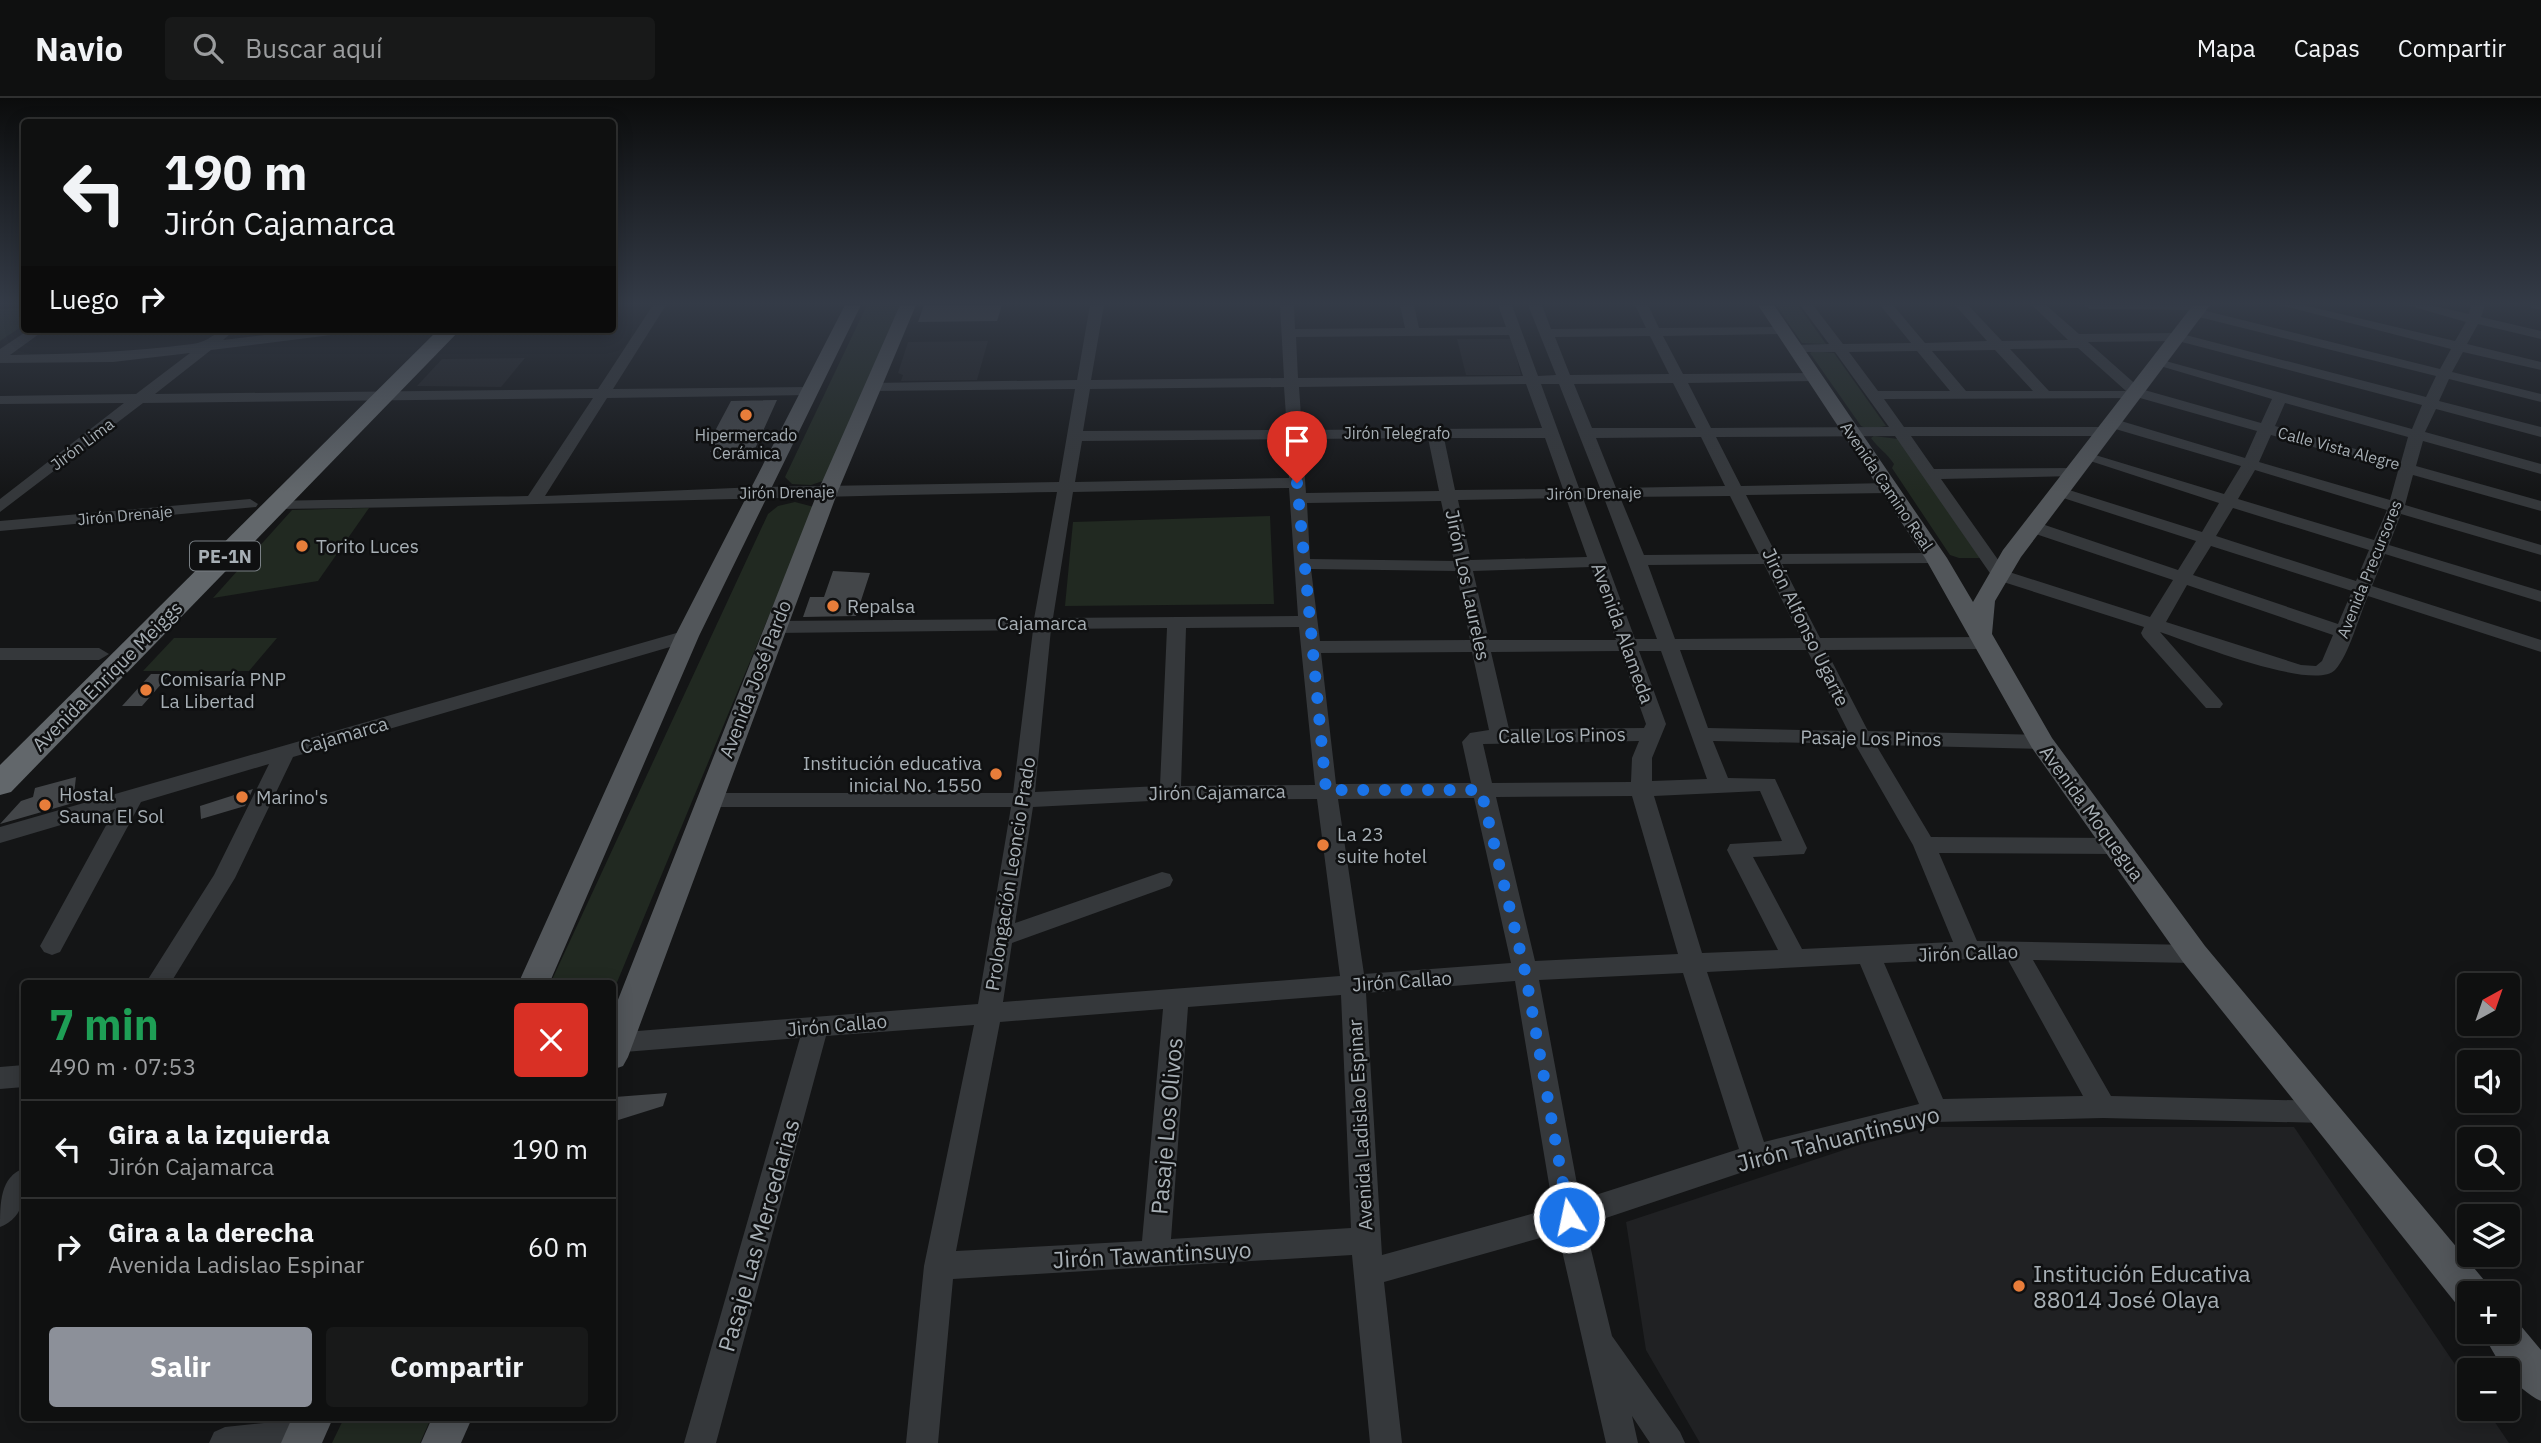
<!DOCTYPE html>
<html lang="es">
<meta charset="utf-8">
<style>
:root{--surface:#0f1010;--page:#181919;--text:#f1f3f6;--muted:#9b9d9f;--line:#2f3030;--accent:#8c9099}
body{margin:0;font-family:"IBM Plex Sans",sans-serif;background:var(--page);color:var(--text);height:100vh;display:flex;flex-direction:column;font-size:26px;white-space:nowrap}
*{box-sizing:border-box;margin:0}
p{font-size:23px;color:var(--muted)}
.icon{flex:none;width:38px;height:38px;fill:none;stroke:currentColor;stroke-width:2;stroke-linecap:round;stroke-linejoin:round}
.map{position:relative;flex:1;overflow:hidden}
.side{position:absolute;left:21px;top:882px;width:595px;height:441px;display:flex;flex-direction:column;background:var(--surface);border-radius:7px;box-shadow:0 4px 18px #0003,0 0 0 2px var(--line)}
.side>*{flex:none}
.top-card{position:absolute;left:21px;top:21px;width:595px;height:214px;border-radius:7px;box-shadow:0 4px 18px #0003,0 0 0 2px var(--line);background:#0f1010;color:var(--text);overflow:hidden}
.needle{width:46px;rotate:40deg}
.tools{position:absolute;left:2457px;top:875px;display:grid;gap:14px}
.tools a{display:grid;place-items:center;width:63px;height:63px;border-radius:7px;background:var(--surface);box-shadow:0 4px 18px #0003,0 0 0 2px var(--line);font-size:35px}
.pin{position:absolute;display:grid;place-items:center;width:60px;height:60px;color:#fff;margin:-72px -30px;border-radius:50% 50% 50% 0;rotate:-45deg;box-shadow:0 0 7px #0007}
.pin .icon{rotate:45deg}
.me{position:absolute;width:77px;margin:-38px;rotate:350deg;stroke-linejoin:round;filter:drop-shadow(0 0 5px #0008)}
.turn{display:flex;align-items:center;gap:24px;height:147px;padding:0 28px;font-size:32px}
.turn .icon{width:91px;height:91px;stroke-width:2.5}
.turn b{display:block;font-size:49px;line-height:60px}
.then{display:flex;align-items:center;height:66px;padding:0 28px;background:#0003;gap:14px;font-size:26px}
.round{display:grid;place-items:center;flex:none;width:74px;height:74px;border-radius:7px;background:var(--page)}
.head{display:flex;align-items:center;justify-content:space-between;height:119px;padding:0 28px}
h1{font-size:42px;font-weight:700;line-height:52px;color:#1e9e55}
.action{display:flex;gap:14px;margin-top:auto;padding:14px 28px}
.action a{flex:1;height:80px;border-radius:7px;background:var(--accent);color:#fff;font-size:28px;font-weight:700;line-height:80px;text-align:center}
.action a+a{background:var(--page);color:var(--text)}
ul{padding:0;list-style:none}
li{display:flex;align-items:center;gap:21px;height:98px;padding:0 28px;border-top:2px solid var(--line)}
li div{flex:1}
li b{display:block;font-size:26px}
li em{font-style:normal}
header{display:flex;align-items:center;gap:42px;box-sizing:border-box;height:98px;padding:0 35px;background:var(--surface);border-bottom:2px solid var(--line)}
header strong{font-size:33px}
nav{display:flex;gap:38px;margin-inline-start:auto;font-size:24px}
.search{width:490px;height:63px;background:var(--page);display:flex;align-items:center;gap:18px;box-sizing:border-box;padding:0 24px;border-radius:7px;color:var(--muted);font-size:26px}
.map>svg:first-child{display:block}
.built{fill:#202123}
.green{fill:#212921}
.building{fill:#434649}
.lines{fill:none;stroke-linecap:round;stroke-linejoin:round}
.minor{fill:#35383b;fill-rule:evenodd}
.major{fill:#52565a;fill-rule:evenodd}
.highway{fill:#62676b;fill-rule:evenodd}
.route{stroke:#1a73e8;stroke-width:12;stroke-dasharray:0 21.6}
.poi-dot{fill:#e87d3a;stroke:#0f1011;stroke-width:2.5}
.labels{text-anchor:middle;dominant-baseline:central;stroke-width:5;stroke-linejoin:round;paint-order:stroke}
.far-street-label{font-size:16px;fill:#a7afb5;stroke:#0f1011}
.far-poi-label{font-size:16px;fill:#a7afb5;stroke:#0f1011}
.shield{fill:#0f1011;stroke:#797f84;stroke-width:2}
.shield-label{font-size:18px;font-weight:bold;fill:#a7afb5}
.poi-label{font-size:19px;fill:#a7afb5;stroke:#0f1011;text-anchor:start}
.street-label{font-size:19px;fill:#a7afb5;stroke:#0f1011}
.near-street-label{font-size:23px;fill:#a7afb5;stroke:#0f1011}
.near-poi-label{font-size:23px;fill:#a7afb5;stroke:#0f1011;text-anchor:start}
</style>
<header>
<strong>Navio</strong>
<div class="search"><svg class="icon" aria-label="search" viewBox="0 0 24 24"><circle cx="10" cy="10" r="6"/><path d="M15 15l6 6"/></svg>Buscar aquí</div>
<nav><a>Mapa</a><a>Capas</a><a>Compartir</a></nav>
</header>
<div class="map">
<svg width="2541" height="1345" viewBox="0 0 2541 1345">
<rect width="100%" height="100%" fill="#141516"/>
<g class="built">
<path d="M1457 241H1512L1521 277H1466Z"/>
<path d="M988 243 977 282 901 283 903 277 898 275 908 244Z"/>
<path d="M525 260 501 289 417 288 442 261Z"/>
<path d="M1933 1029H2294L2469 1287V1311H2486L2509 1345H1700L1646 1252 1626 1124 1862 1046Z"/>
</g>
<g class="green">
<path d="M867 207H902L826 382 811 387 792 386 785 379Z"/>
<path d="M1776 207H1798L1826 246 1802 245Z"/>
<path d="M24 210V227L0 243V211Z"/>
<path d="M1813 253 1834 255 1886 328 1868 331 1861 328 1810 255Z"/>
<path d="M1874 338 1898 341 1980 460H1959L1950 457 1892 370 1894 366C1887 355 1878 350 1871 340Z"/>
<path d="M795 404 814 409 613 894 612 886H550L768 416 778 408Z"/>
<path d="M369 410 318 483 213 500 292 412Z"/>
<path d="M1270 418 1274 506 1065 508 1073 424Z"/>
<path d="M174 540H277L249 573H143Z"/>
<path d="M344 1320H431L420 1345H332Z"/>
</g>
<g class="building">
<path d="M924 207H1002L997 223 918 224Z"/>
<path d="M777 302 754 353 710 354 721 333H715L731 303Z"/>
<path d="M833 473 870 475 856 518 803 519 810 499H824Z"/>
<path d="M151 576H170L142 608H122Z"/>
<path d="M76 679 73 705 0 726 21 703 33 699 35 690Z"/>
<path d="M253 691 245 708 201 721 200 708Z"/>
<path d="M667 995 663 1008 612 1024 615 999Z"/>
</g>
<g class="lines">
<g class="minor">
<path d="M653 207H666L613 291 808 289 815 293 808 297 607 300 545 398 758 389 1059 384 1075 291 871 293 864 289 871 285 1077 282 1090 207H1104L1091 282 1284 280 1280 207H1294L1295 231 1405 230 1400 207H1414L1419 230 1506 229 1498 207H1512L1538 278 1556 277 1528 207H1542L1551 231 1646 230 1635 207H1648L1659 230 1788 229 1790 232 1783 236 1663 238 1683 276 1814 275 1821 279 1814 283 1688 285 1711 330 1889 329 1835 254H1790L1788 251 1795 247 1829 246 1800 207H1813L1843 246 1911 245 1880 207H1893L1925 245 1987 243 1955 207H1968L2002 243 2068 242 2032 207H2046L2079 236 2178 235 2426 299 2436 278 2191 217V212L2090 211 2084 207H2207L2202 212 2440 271 2451 251 2280 207H2303L2455 243 2466 224 2407 207H2430L2469 216 2471 207H2485L2481 219 2541 233V241L2478 226 2467 246 2541 264V272L2463 254 2452 274 2541 296V304L2449 281 2439 303 2541 329V339L2436 311 2425 334 2541 366V376L2423 343 2416 368 2541 403V413L2413 377 2405 407 2541 447V457L2401 416 2389 447 2541 493V504L2385 456 2372 488 2541 542V554L2368 498C2359 518 2349 557 2335 572 2314 594 2190 544 2160 534L2220 602 2223 606 2220 610H2206L2143 539 2141 535 2144 529 1994 481 1895 338 1716 339 1741 388 1889 385 1897 390 1889 395 1746 397 1776 456 1936 455 1945 460 1936 465 1782 466 1820 540 1984 539 1993 545 1984 551 1826 552 1868 633 2041 637 2051 644 2041 651 1876 647 1931 739 2116 740 2124 742 2127 748 2124 754 2116 756 1939 755 1977 843 2194 847 2203 849 2206 856 2203 863 2194 865 2033 862 2111 998 2325 1003 2334 1006 2338 1014 2334 1022 2325 1025 2103 1020 1935 1024 1755 1070 1585 1127 1612 1238 1680 1334 1685 1345H1650L1632 1318 1638 1345H1606L1558 1135 1384 1184 1402 1345H1370L1352 1157 953 1181 938 1345H906L924 1168 974 927 826 938 716 1345H684L800 940 612 955V935L978 906 1011 709H709L701 707 698 702 701 697 709 695H1013L1033 532 775 535 766 529 775 523 1034 521 1057 394C797 398 537 408 277 411L269 406 271 403 528 398 593 300 143 305 0 414V401L124 305 0 306V298L136 296 190 255 113 264 0 265V251L30 231H46L10 257C71 256 131 254 192 246 212 244 213 231 236 231L223 242 314 231H354L347 235 211 252 155 296 598 291ZM1509 237 1523 278 1298 280 1296 239ZM1650 238 1669 276 1570 277 1555 239ZM2178 243 2422 307 2412 331 2162 262 2150 265 2272 301 2261 325 2141 291 2088 244ZM2078 250 2126 293H2049L2010 251ZM1995 252 2033 293H1966L1932 253ZM1917 253 1950 293H1878L1849 254ZM1673 285 1696 330H1592L1574 286ZM1526 286 1542 330 1302 332 1299 289ZM1541 286H1559L1600 390H1579ZM1284 289 1287 332 1083 333 1090 291ZM2140 300 2257 333 2245 360 2111 320 2103 325 2108 329H1904L1884 301ZM2285 305 2408 339 2401 364 2275 328ZM2112 330 2241 368 2224 396 2092 356H2080L2078 359 2219 405 2202 434 2066 391 2060 389 2052 394 2054 397 2196 443 2178 472 2039 425H2027L2025 429 2027 433 2173 482 2150 519 2006 473 1941 381 2075 378 2081 376V370L1934 371 1911 338H2106L2111 336ZM2271 337 2398 373 2390 402 2259 364ZM1701 339 1725 388 1616 390 1596 340ZM1428 340 1439 393 1306 395 1302 341ZM1444 340H1545L1563 391 1455 392ZM1287 341 1289 380 1075 384 1082 343ZM2255 372 2387 412 2374 442 2238 401ZM1289 390 1298 518 1053 520 1073 394ZM1730 398 1759 456 1644 457 1620 399ZM1566 400 1587 459 1471 462 1458 402ZM1583 400H1604L1657 541H1635ZM1441 403 1454 463 1310 461 1307 405ZM2233 410 2369 452 2356 483 2216 438ZM2211 448 2352 493 2338 526 2193 477ZM1764 466 1801 540 1675 541 1648 467ZM1591 469 1616 542H1489L1473 473ZM1311 471 1456 473 1470 542 1320 543ZM2187 487 2333 537 2322 563 2316 568 2301 567 2166 524ZM1299 529 1315 687 1181 688 1186 530ZM1167 530 1160 688 1035 694 1051 531ZM1680 552H1807L1848 633 1708 630ZM1620 553 1646 626 1644 630 1509 631 1491 554ZM1639 553H1661L1707 681 1652 683V660L1666 626ZM1472 554 1489 632 1470 635 1462 644 1471 685 1336 686 1321 555ZM1639 643 1632 660 1631 684 1492 685 1483 646ZM1713 643 1855 646 1913 747 1953 844 1802 851 1753 759 1804 756 1807 750 1775 681 1728 680ZM1760 693 1782 743 1730 746 1727 752 1778 852 1702 855 1654 698ZM1632 698 1678 856 1535 863 1496 699ZM1474 700 1511 865 1364 876 1338 701ZM1317 701 1340 878 1003 904 1012 845 1170 788 1173 782 1170 776 1162 774 1015 825 1033 709 1170 702ZM1969 861 2008 862 2083 998 1943 1001 1884 865ZM1860 866 1919 1006 1764 1044 1707 874ZM1683 875 1739 1051 1580 1102 1539 882ZM1515 883 1553 1110 1382 1157 1366 895ZM1341 897 1351 1130 1171 1141 1188 909ZM1163 911 1142 1143 956 1153 1000 924Z"/>
<path d="M2530 207H2541V212L2531 210Z"/>
<path d="M250 401 258 406 256 409 0 433V423Z"/>
<path d="M687 532 694 534 696 538 694 542 293 659 235 780 170 886H145L214 777 269 666 141 704 60 854 52 857 44 854 40 848 115 711 0 745V729Z"/>
<path d="M0 550H99L109 556 99 562H0Z"/>
<path d="M24 967V989L0 991V969Z"/>
<path d="M24 1070C26 1093 26 1119 0 1129 0 1105 0 1079 24 1070Z"/>
<path d="M304 1321 315 1326 320 1337 317 1345H209L214 1334 225 1329Z"/>
</g>
<g class="major">
<path d="M845 207H861L699 538 549 886H518L675 538Z"/>
<path d="M900 207H916L838 393 628 959 623 968 612 972V917L818 393Z"/>
<path d="M1758 207H1774L1947 460 1973 504 2003 452 2193 207H2210L2021 459 1995 503 1992 536 2052 640 2205 848 2484 1182 2490 1195H2469V1212L2458 1208 2183 864 2032 650 1925 460Z"/>
<path d="M2508 1218 2515 1221 2541 1252V1303C2516 1292 2493 1258 2483 1234H2508Z"/>
<path d="M292 1320H333L322 1345H281Z"/>
<path d="M432 1320H472L461 1345H421Z"/>
</g>
<path class="highway" d="M439 231H461L11 694 0 697V667Z"/>
</g>
<linearGradient id="sky" x2="0" y2="1"><stop stop-color="#0b0c0c"/><stop offset="0.52" stop-color="#343b47"/><stop offset="1" stop-color="#343b47" stop-opacity="0"/></linearGradient>
<rect width="2541" height="395" fill="url(#sky)"/>
<g class="lines">
<path class="route" d="M1297 385 1326 692H1481L1525 873 1569 1119"/>
</g>
<g class="poi-dot">
<circle cx="746" cy="317" r="7"/>
<circle cx="302" cy="448" r="7"/>
<circle cx="833" cy="508" r="7"/>
<circle cx="146" cy="592" r="7"/>
<circle cx="996" cy="676" r="7"/>
<circle cx="242" cy="699" r="7"/>
<circle cx="45" cy="707" r="7"/>
<circle cx="1323" cy="747" r="7"/>
<circle cx="2019" cy="1188" r="7"/>
</g>
<g class="labels">
<g class="far-street-label">
<text x="1397" y="335">Jirón Telegrafo</text>
<text transform="translate(82 346) rotate(-37)">Jirón Lima</text>
<text transform="translate(2339 350) rotate(15)">Calle Vista Alegre</text>
<text transform="translate(1887 388) rotate(56)">Avenida Camino Real</text>
<text transform="translate(787 394) rotate(-1)">Jirón Drenaje</text>
<text transform="translate(1594 395) rotate(-1)">Jirón Drenaje</text>
<text transform="translate(125 417) rotate(-5)">Jirón Drenaje</text>
<text transform="translate(2369 471) rotate(-68)">Avenida Precursores</text>
</g>
<g class="far-poi-label">
<text x="746" y="337">Hipermercado<tspan x="746" dy="18">Cerámica</tspan></text>
</g>
<rect class="shield" x="190" y="443.5" width="70" height="29" rx="5"/>
<g class="shield-label">
<text x="225" y="458">PE-1N</text>
</g>
<g class="poi-label">
<text x="316" y="448">Torito Luces</text>
<text x="847" y="508">Repalsa</text>
<text x="160" y="581">Comisaría PNP<tspan x="160" dy="22">La Libertad</tspan></text>
<text x="982" y="665" text-anchor="end">Institución educativa<tspan x="982" dy="22">inicial No. 1550</tspan></text>
<text x="59" y="696">Hostal<tspan x="59" dy="22">Sauna El Sol</tspan></text>
<text x="256" y="699">Marino's</text>
<text x="1337" y="736">La 23<tspan x="1337" dy="22">suite hotel</tspan></text>
</g>
<g class="street-label">
<text transform="translate(1468 487) rotate(78)">Jirón Los Laureles</text>
<text x="1042" y="525">Cajamarca</text>
<text transform="translate(1806 529) rotate(64)">Jirón Alfonso Ugarte</text>
<text transform="translate(1623 535) rotate(70)">Avenida Alameda</text>
<text transform="translate(107 578) rotate(-45)">Avenida Enrique Meiggs</text>
<text transform="translate(755 581) rotate(-69)">Avenida José Pardo</text>
<text transform="translate(344 637) rotate(-16)">Cajamarca</text>
<text transform="translate(1562 637) rotate(-1)">Calle Los Pinos</text>
<text transform="translate(1871 640) rotate(1)">Pasaje Los Pinos</text>
<text transform="translate(1217 694) rotate(-1)">Jirón Cajamarca</text>
<text transform="translate(2092 715) rotate(54)">Avenida Moquegua</text>
<text transform="translate(1010 776) rotate(-81)">Prolongación Leoncio Prado</text>
<text transform="translate(1968 855) rotate(-2)">Jirón Callao</text>
<text transform="translate(1402 883) rotate(-4)">Jirón Callao</text>
<text transform="translate(837 927) rotate(-5)">Jirón Callao</text>
<text transform="translate(1360 1027) rotate(-93)">Avenida Ladislao Espinar</text>
</g>
<g class="near-street-label">
<text transform="translate(1166 1028) rotate(-85)">Pasaje Los Olivos</text>
<text transform="translate(1838 1040) rotate(-14)">Jirón Tahuantinsuyo</text>
<text transform="translate(758 1137) rotate(-74)">Pasaje Las Mercedarias</text>
<text transform="translate(1152 1156) rotate(-3)">Jirón Tawantinsuyo</text>
</g>
<g class="near-poi-label">
<text x="2033" y="1175">Institución Educativa<tspan x="2033" dy="26">88014 José Olaya</tspan></text>
</g>
</g>
</svg>
<div class="tools">
<a><svg class="needle" viewBox="-14 -14 28 28"><path d="M0-13l5 13h-10z" fill="#e53935"/><path d="M0 13l5-13h-10z" fill="#9b9d9f"/></svg></a>
<a><svg class="icon" aria-label="sound" viewBox="0 0 24 24"><path d="M4 9h4l5-4v14l-5-4H4zM17 9q2 3 0 6"/></svg></a>
<a><svg class="icon" aria-label="search" viewBox="0 0 24 24"><circle cx="10" cy="10" r="6"/><path d="M15 15l6 6"/></svg></a>
<a><svg class="icon" aria-label="layers" viewBox="0 0 24 24"><path d="M12 4l9 5-9 5-9-5zM3 14l9 5 9-5"/></svg></a>
<a>+</a>
<a>−</a>
</div>
<div class="pin" style="left:1297px;top:385px;background:#d93025"><svg class="icon" aria-label="arrive" viewBox="0 0 24 24"><path d="M6 21V4h12l-3 4 3 4H6"/></svg></div>
<svg class="me" style="left:1569px;top:1119px" viewBox="-20 -20 40 40"><circle r="17" fill="#1a73e8" stroke="#fff" stroke-width="3"/><path d="M0-11L8 9 0 5-8 9z" fill="#fff"/></svg>
<div class="top-card">
<div class="turn"><svg class="icon" aria-label="left" viewBox="0 0 24 24"><path d="M17 20v-9H6M10 6l-5 5 5 5"/></svg><div><b>190 m</b>Jirón Cajamarca</div></div>
<div class="then">Luego<svg class="icon" aria-label="right" viewBox="0 0 24 24"><path d="M7 20v-9h11M14 6l5 5-5 5"/></svg></div>
</div>
<section class="side">
<div class="head"><div><h1>7 min</h1><p>490 m · 07:53</p></div><a class="round" style="background:#d93025;color:#fff"><svg class="icon" aria-label="close" viewBox="0 0 24 24"><path d="M6 6l12 12M18 6L6 18"/></svg></a></div>
<ul>
<li><svg class="icon" aria-label="left" viewBox="0 0 24 24"><path d="M17 20v-9H6M10 6l-5 5 5 5"/></svg><div><b>Gira a la izquierda</b><p>Jirón Cajamarca</p></div><em>190 m</em></li>
<li><svg class="icon" aria-label="right" viewBox="0 0 24 24"><path d="M7 20v-9h11M14 6l5 5-5 5"/></svg><div><b>Gira a la derecha</b><p>Avenida Ladislao Espinar</p></div><em>60 m</em></li>
</ul>
<div class="action"><a>Salir</a><a>Compartir</a></div>
</section>
</div>
